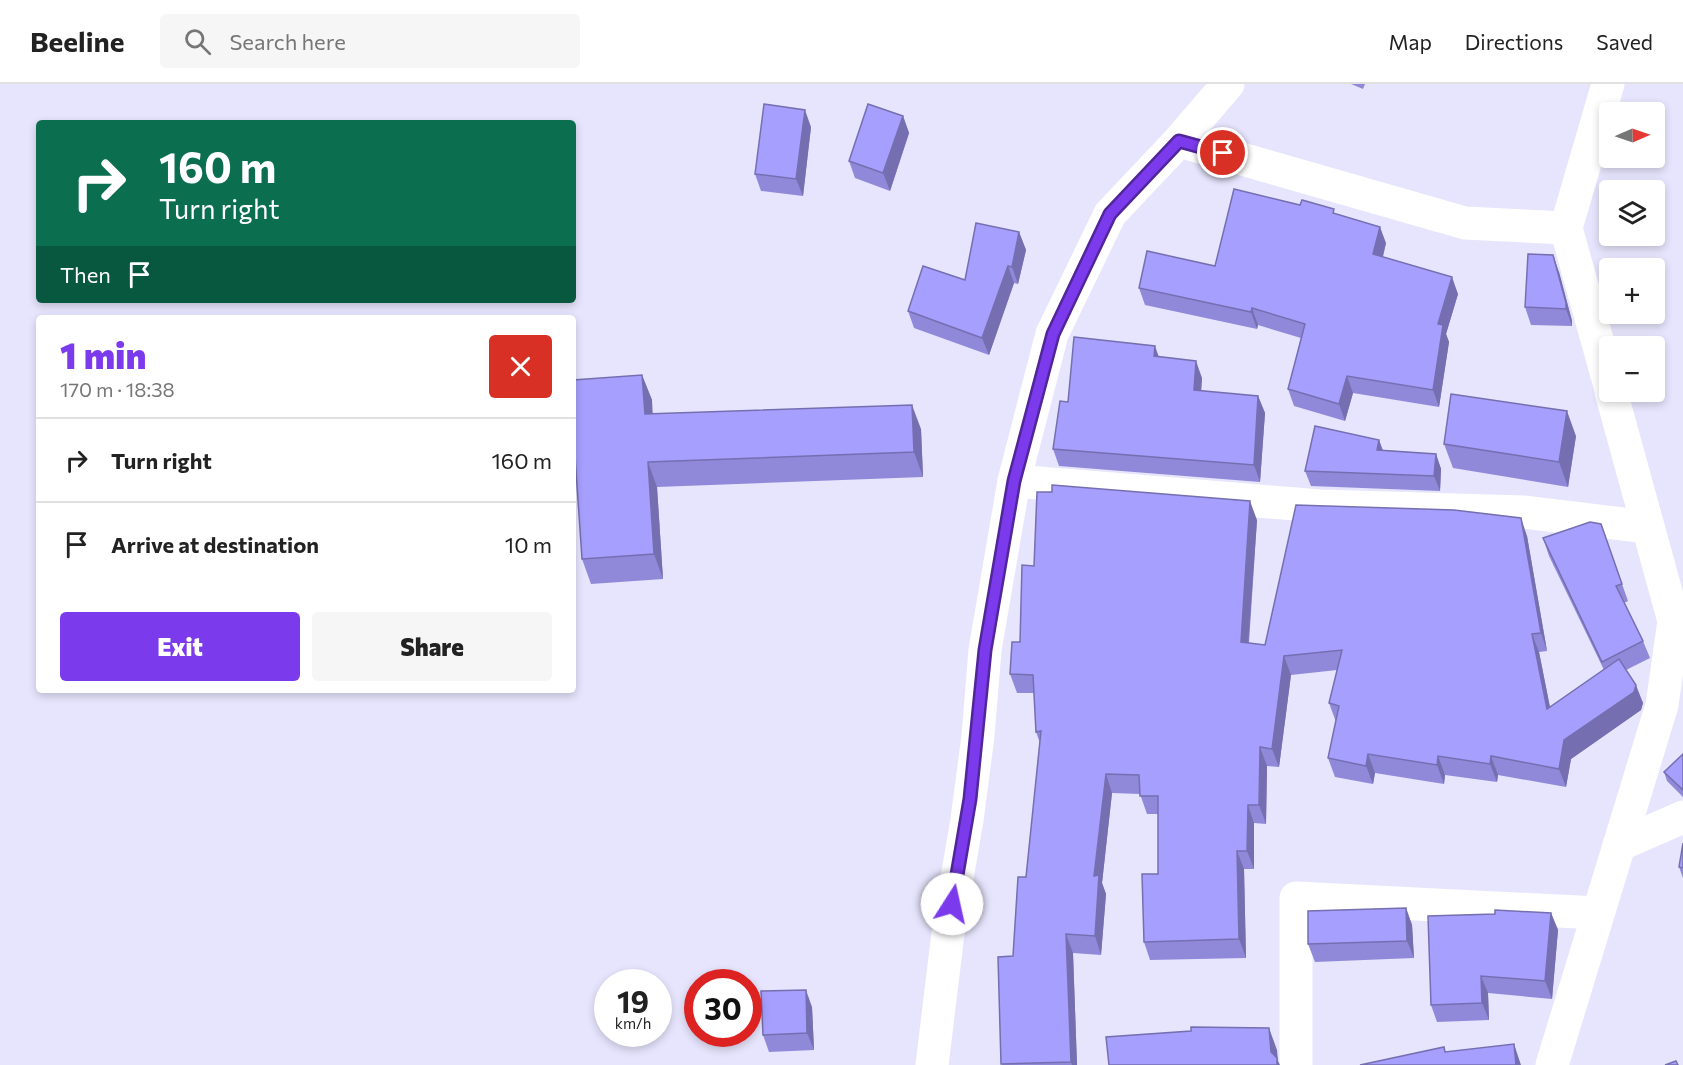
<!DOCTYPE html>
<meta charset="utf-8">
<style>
:root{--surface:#fff;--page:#f6f6f6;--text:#222;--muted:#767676;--line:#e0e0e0;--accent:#7c3aed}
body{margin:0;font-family:Commissioner,sans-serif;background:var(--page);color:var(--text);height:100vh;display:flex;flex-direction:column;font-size:22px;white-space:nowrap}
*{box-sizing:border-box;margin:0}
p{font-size:20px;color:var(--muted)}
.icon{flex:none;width:33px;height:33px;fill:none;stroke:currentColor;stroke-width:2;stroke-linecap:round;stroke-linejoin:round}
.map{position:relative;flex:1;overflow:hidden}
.drawer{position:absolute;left:36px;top:231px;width:540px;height:378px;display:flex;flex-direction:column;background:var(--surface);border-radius:6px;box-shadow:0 3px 9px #0003}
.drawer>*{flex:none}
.banner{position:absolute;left:36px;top:36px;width:540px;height:183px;border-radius:6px;box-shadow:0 3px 9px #0003;background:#0b6e4f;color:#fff;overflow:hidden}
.needle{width:39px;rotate:88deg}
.buttons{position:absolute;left:1599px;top:18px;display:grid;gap:12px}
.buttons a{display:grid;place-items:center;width:66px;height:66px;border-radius:6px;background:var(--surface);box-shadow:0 3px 9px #0003;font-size:30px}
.speed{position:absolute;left:594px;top:885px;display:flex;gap:12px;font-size:30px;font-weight:700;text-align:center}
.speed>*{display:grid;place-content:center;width:78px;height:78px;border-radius:50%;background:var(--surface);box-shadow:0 3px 9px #0003;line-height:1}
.speed small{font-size:15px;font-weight:400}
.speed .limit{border:9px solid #d22;background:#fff;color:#111}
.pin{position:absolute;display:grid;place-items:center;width:51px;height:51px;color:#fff;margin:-26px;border:3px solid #fff;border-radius:50%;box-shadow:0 2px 6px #0007}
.me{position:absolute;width:66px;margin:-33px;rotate:10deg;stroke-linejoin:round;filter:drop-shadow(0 0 4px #0008)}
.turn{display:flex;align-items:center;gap:21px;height:126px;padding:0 24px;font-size:27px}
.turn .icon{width:78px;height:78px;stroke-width:2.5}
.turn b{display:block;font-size:42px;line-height:51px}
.then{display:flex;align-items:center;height:57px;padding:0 24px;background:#0003;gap:12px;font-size:22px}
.round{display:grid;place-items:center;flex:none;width:63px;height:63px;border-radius:6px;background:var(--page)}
.overview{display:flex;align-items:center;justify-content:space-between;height:102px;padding:0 24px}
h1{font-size:36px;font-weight:800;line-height:45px;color:var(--accent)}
.action{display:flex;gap:12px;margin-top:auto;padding:12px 24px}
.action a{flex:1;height:69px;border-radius:6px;background:var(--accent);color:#fff;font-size:24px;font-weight:800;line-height:69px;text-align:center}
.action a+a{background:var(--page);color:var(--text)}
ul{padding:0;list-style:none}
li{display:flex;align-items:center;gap:18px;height:84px;padding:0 24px;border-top:2px solid var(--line)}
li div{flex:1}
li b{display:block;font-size:22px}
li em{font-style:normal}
header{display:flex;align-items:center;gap:36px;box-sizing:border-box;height:84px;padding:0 30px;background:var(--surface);border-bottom:2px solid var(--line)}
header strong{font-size:28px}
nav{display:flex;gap:33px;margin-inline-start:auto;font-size:21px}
.search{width:420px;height:54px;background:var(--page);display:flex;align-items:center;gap:15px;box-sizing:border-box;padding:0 21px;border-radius:6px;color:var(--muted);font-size:22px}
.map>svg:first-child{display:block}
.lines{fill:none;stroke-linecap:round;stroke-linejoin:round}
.minor{stroke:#fff;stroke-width:33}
.wall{fill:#9089da}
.shaded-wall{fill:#756fb1}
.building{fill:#a79ffd;stroke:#756fb1;stroke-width:1.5}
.route-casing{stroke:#51269a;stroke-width:15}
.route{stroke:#7c3aed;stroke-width:10}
</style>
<header>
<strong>Beeline</strong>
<div class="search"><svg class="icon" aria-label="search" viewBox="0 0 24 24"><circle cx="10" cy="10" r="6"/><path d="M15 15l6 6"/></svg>Search here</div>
<nav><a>Map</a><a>Directions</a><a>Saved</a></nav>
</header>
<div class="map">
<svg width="1683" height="981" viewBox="0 0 1683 981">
<rect width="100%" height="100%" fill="#e6e5fd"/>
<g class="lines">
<g class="minor">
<path d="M1608 0 1566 144 1610 302"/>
<path d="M1179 57 1465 139 1566 144"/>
<path d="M1014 397 1320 422 1523 428 1648 443"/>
<path d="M1619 761 1683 733"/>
<path d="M932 981 949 841 967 736 978 652 985 566 1014 397 1052 250 1110 130 1179 57 1228 0"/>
<path d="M1296 981V814L1598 829"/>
<path d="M1552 981 1662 621 1674 537 1611 308"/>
</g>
</g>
<g class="wall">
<path d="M1351 0H1365L1363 5Z"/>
<path d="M903 32 909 49 890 107 855 94 849 77Z"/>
<path d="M811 43 803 112 761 107 755 90Z"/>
<path d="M1336 130 1386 159 1383 173 1458 210 1446 250 1449 258 1439 323 1353 309 1345 337 1294 322 1288 305 1301 254 1258 241 1257 245 1145 221 1139 204 1215 182Z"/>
<path d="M1019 148 1026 166 1018 200 1014 199 989 271 914 244 908 227 965 196Z"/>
<path d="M1559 188 1572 237V242L1531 241 1525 223Z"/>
<path d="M1159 273 1202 294 1201 307 1258 312 1265 329 1260 398 1059 382 1053 365 1068 318Z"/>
<path d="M642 291 652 316V330L921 345 923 393 657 403 663 495 591 500 582 475Z"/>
<path d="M1576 352 1568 403 1453 384 1444 360Z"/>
<path d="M1379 356 1383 366 1436 370 1441 385 1440 407 1311 402 1305 387Z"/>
<path d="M1257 436 1249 559 1265 561 1527 452 1547 567 1539 568 1550 623 1604 586 1549 472 1543 454 1601 440 1628 517 1624 519 1643 557 1650 574 1626 586 1643 619 1641 626 1571 675 1566 703 1498 691 1497 698 1445 691 1444 700 1375 689 1373 700 1335 693 1328 674 1336 638 1329 619 1337 586 1291 591 1279 683 1267 682 1266 740 1254 739V785H1244L1246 874 1150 876 1144 858 1158 790V730H1147L1140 710 1112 709 1102 799 1106 810 1101 871 1073 869 1077 981H1002L1013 872 1026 793 1040 659 1036 648 1034 609H1017L1010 590 1020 558 1034 482Z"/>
<path d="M1683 670V713L1667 697 1664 688Z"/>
<path d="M1683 759V794L1679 783Z"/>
<path d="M1406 824 1412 841 1414 874 1315 878 1308 860Z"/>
<path d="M1551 829 1558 846 1552 915 1488 909 1489 936 1437 938 1431 921Z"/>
<path d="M812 923 814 966 769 968 763 951Z"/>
</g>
<g class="shaded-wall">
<path d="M805 26 811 43 803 112 796 95Z"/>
<path d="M903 32 909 49 890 107 883 89Z"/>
<path d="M1380 143 1386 159 1379 187 1373 170Z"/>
<path d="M1019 148 1026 166 1018 200 1012 183Z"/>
<path d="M1553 171 1559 188 1572 237V242L1566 225Z"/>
<path d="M1008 182 1014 199 989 271 982 254Z"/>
<path d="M1452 193 1458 210 1446 250 1449 258 1439 323 1433 306 1438 240Z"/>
<path d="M1252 224 1258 241 1257 245 1251 228Z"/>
<path d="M1155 262 1161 279 1154 272Z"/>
<path d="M1196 277 1202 294 1200 323 1194 306Z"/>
<path d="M642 291 652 316 654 355 645 330Z"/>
<path d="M1347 292 1353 309 1345 337 1339 320Z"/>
<path d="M1258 312 1265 329 1260 398 1254 381Z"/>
<path d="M912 321 921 345 923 393 914 368Z"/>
<path d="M1567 327 1576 352 1568 403 1559 378Z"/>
<path d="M1379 356 1384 371 1377 366Z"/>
<path d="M1436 370 1441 385 1440 407 1434 392Z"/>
<path d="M648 378 657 403 663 495 654 470Z"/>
<path d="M1250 417 1257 436 1247 577 1241 558Z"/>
<path d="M1521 434 1527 452 1547 567 1541 549Z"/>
<path d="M1532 550 1539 568 1554 644 1547 625Z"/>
<path d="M1284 572 1291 591 1279 683 1272 665Z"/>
<path d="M1636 601 1643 619 1641 626 1571 675 1566 703 1559 685 1564 656Z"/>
<path d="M1260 663 1267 682 1266 740 1259 721Z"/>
<path d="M1368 670 1375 689 1373 700 1366 682Z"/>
<path d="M1438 672 1445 691 1444 700 1437 681Z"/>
<path d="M1491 672 1498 691 1497 698 1490 680Z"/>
<path d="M1106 690 1112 709 1102 799 1106 810 1101 871 1095 852 1094 792Z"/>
<path d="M1248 721 1254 739V785L1247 767Z"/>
<path d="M1237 767 1244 785 1246 874 1239 855Z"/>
<path d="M1406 824 1412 841 1414 874 1407 857Z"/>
<path d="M1551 829 1558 846 1552 915 1545 897Z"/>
<path d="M1066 850 1073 869 1077 981H1072L1071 978Z"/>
<path d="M1481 892 1488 909 1489 936 1482 919Z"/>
<path d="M806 906 812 923 814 966 807 949Z"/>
<path d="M1269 944 1277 966 1278 977 1280 981H1276L1271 968Z"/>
<path d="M1514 960 1521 981H1516Z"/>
</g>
<g class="building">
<path d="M764 20 805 26 796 95 755 90Z"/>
<path d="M868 20 903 32 883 89 849 77Z"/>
<path d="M1234 105 1300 121 1302 116 1334 125 1333 129 1380 143 1373 170 1452 193 1438 240 1443 241 1433 306 1347 292 1339 320 1288 305 1305 240 1252 224 1251 228 1139 204 1147 167 1215 182Z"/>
<path d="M976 139 1019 148 1012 183 1008 182 982 254 908 227 923 182 965 196Z"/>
<path d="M1528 170 1553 171 1566 219V225L1525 223Z"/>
<path d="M1074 253 1155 262 1154 272 1196 277 1194 306 1258 312 1254 381 1053 365 1060 317 1068 318Z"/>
<path d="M642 291 645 330 912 321 914 368 648 378 654 470 582 475 573 343V296Z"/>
<path d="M1451 310 1567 327 1559 378 1444 360Z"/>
<path d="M1315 342 1379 356 1377 366 1436 370 1434 392 1305 387Z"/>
<path d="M1052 401 1250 417 1241 558 1265 561 1296 421 1454 426 1521 434 1541 549 1532 550 1547 625 1619 575 1636 601 1634 608 1564 656 1559 685 1491 672 1490 680 1438 672 1437 681 1368 670 1366 682 1328 674 1339 622 1329 619 1342 566 1284 572 1272 665 1260 663 1259 721H1248L1247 767H1237L1239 855 1144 858 1142 790H1158V712H1140L1139 691 1106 690 1094 792 1099 791 1095 852 1066 850 1071 978 1001 980 998 873 1013 872 1018 793H1026L1041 647 1036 648 1033 591 1010 590 1012 558H1020L1022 481 1034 482 1037 408H1052Z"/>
<path d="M1590 438 1601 440 1622 500 1616 502 1643 557 1602 578 1543 454Z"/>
<path d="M1683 670V706L1664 688Z"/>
<path d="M1683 759V784L1679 783Z"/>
<path d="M1406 824 1407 857 1308 860V827Z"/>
<path d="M1495 826 1551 829 1545 897 1481 892 1482 919 1431 921 1428 832 1495 830Z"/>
<path d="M806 906 807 949 763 951 761 907Z"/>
<path d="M1191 943 1269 944 1271 968 1277 974V981H1109L1106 953 1191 947Z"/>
<path d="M1514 960 1516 981H1360L1444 963 1445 968Z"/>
<path d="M1676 977 1678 981H1665Z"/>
</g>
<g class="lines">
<defs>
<path id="route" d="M952 820 970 715 985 566 1014 397 1053 250 1110 130 1179 57 1223 69"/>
</defs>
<use href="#route" class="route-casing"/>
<use href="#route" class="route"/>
</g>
</svg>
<div class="buttons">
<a><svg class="needle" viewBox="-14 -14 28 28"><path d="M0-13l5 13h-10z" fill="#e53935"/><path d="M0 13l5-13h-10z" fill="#767676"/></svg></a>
<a><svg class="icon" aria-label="layers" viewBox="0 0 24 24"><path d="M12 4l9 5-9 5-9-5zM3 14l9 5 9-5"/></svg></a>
<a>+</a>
<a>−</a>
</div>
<div class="speed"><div>19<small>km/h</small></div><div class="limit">30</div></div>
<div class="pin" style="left:1223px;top:69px;background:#d93025"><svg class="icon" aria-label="arrive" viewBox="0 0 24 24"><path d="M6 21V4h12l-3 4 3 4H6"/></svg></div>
<svg class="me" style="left:952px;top:820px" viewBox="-20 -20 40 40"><circle r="19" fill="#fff"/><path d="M0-13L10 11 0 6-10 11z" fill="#7c3aed"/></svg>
<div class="banner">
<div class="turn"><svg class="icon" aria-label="right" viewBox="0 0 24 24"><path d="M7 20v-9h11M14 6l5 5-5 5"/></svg><div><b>160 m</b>Turn right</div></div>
<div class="then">Then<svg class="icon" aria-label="arrive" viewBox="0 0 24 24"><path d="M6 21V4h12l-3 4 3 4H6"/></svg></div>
</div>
<section class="drawer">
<div class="overview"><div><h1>1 min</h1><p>170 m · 18:38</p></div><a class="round" style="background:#d93025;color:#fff"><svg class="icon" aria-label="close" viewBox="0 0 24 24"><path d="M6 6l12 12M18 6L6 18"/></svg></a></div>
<ul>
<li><svg class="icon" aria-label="right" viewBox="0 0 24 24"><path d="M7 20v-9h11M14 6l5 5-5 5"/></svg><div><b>Turn right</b></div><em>160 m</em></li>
<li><svg class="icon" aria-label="arrive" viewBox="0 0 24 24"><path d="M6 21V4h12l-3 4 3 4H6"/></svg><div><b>Arrive at destination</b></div><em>10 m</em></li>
</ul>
<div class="action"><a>Exit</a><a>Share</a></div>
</section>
</div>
